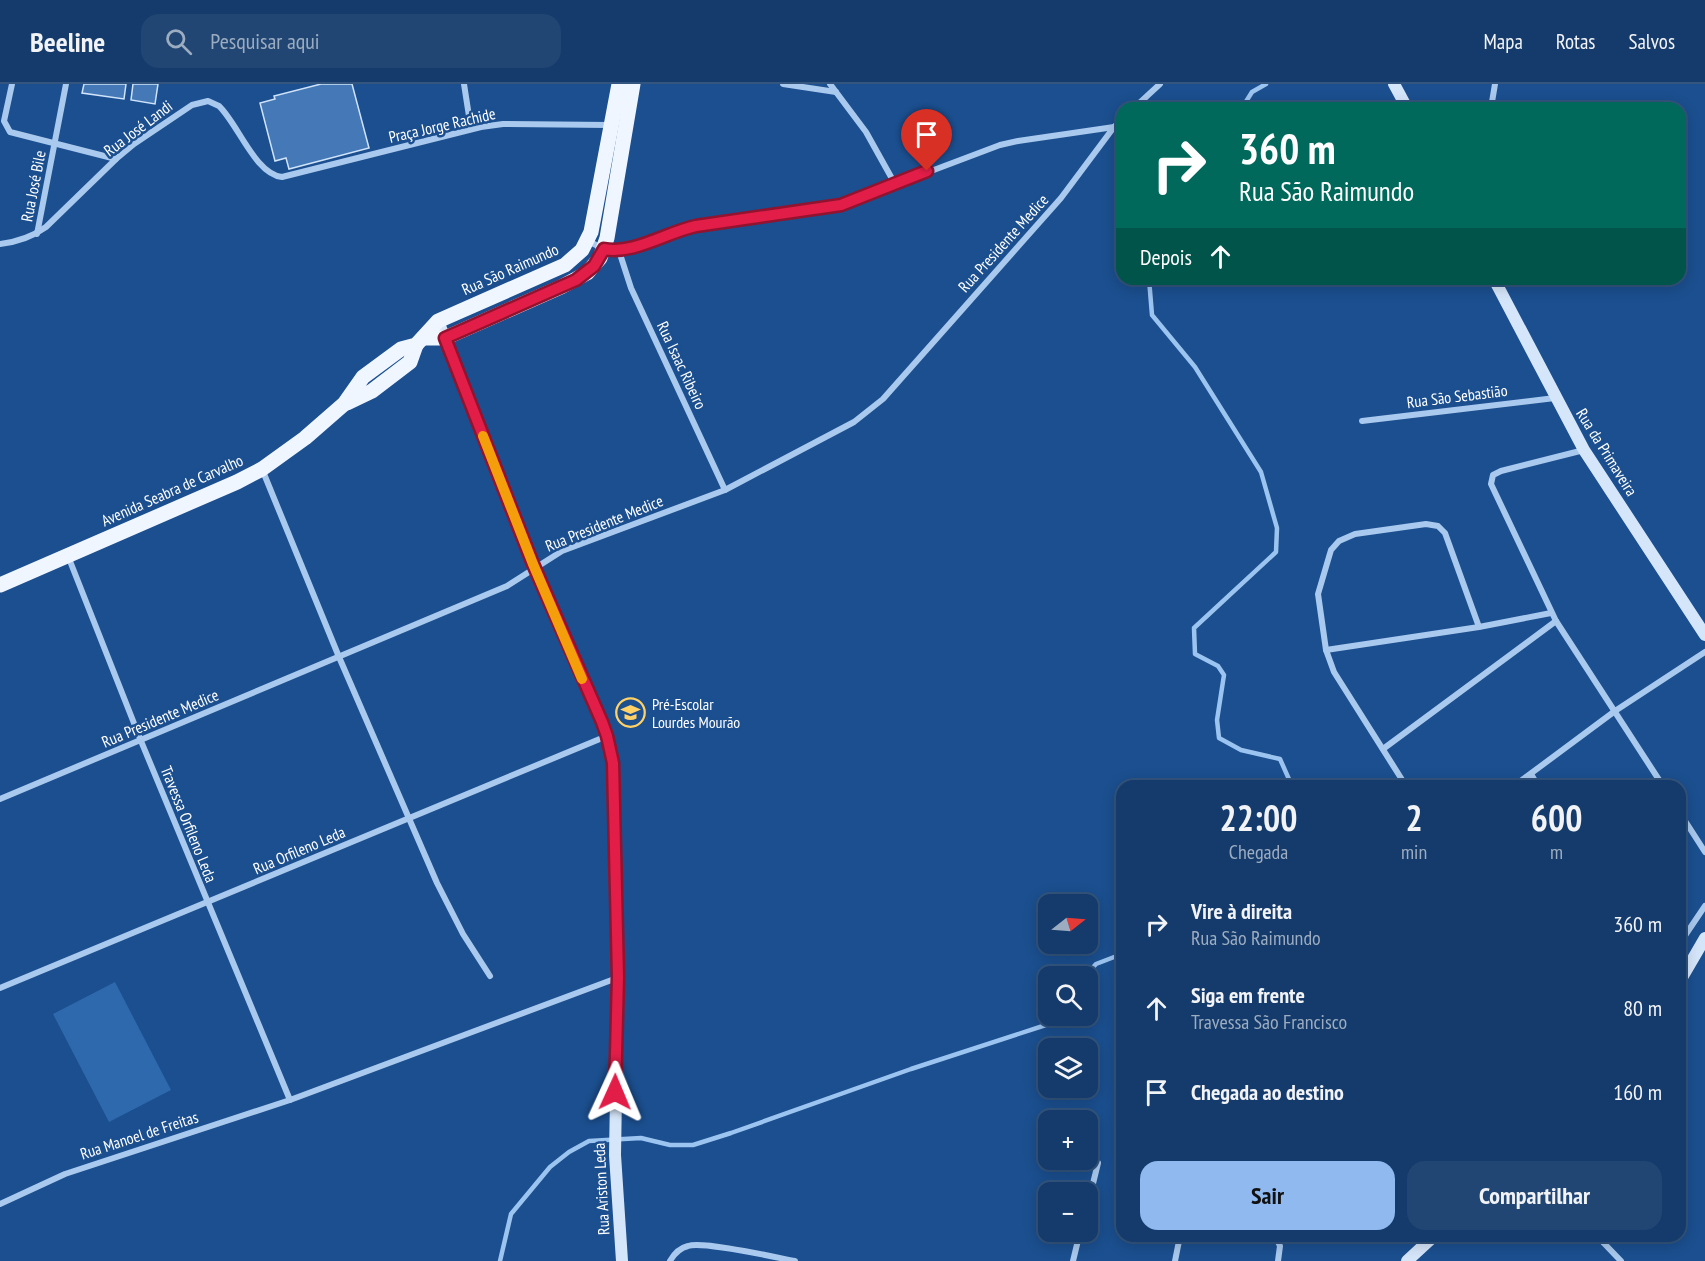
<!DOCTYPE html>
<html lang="pt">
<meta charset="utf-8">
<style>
:root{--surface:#143b6b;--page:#214673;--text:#f1f3f6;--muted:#9dadc1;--line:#33557e;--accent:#90b9f0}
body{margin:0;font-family:"PT Sans Narrow",sans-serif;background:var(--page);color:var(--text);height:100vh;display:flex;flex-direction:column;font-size:22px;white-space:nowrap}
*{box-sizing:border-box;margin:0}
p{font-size:20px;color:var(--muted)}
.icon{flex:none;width:33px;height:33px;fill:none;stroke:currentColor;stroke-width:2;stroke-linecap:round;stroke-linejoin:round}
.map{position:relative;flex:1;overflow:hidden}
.sheet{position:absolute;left:1116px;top:696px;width:570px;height:462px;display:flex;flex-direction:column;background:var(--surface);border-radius:18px;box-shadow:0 3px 15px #0003,0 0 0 2px var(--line)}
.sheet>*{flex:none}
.hud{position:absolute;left:1116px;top:18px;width:570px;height:183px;border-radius:18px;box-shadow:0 3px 15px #0003,0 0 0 2px var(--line);background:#00695c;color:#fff;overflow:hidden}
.needle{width:39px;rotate:73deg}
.controls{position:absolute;left:1038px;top:810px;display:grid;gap:12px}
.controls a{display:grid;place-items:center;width:60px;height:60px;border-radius:12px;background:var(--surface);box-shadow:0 3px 15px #0003,0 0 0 2px var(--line);font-size:30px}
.pin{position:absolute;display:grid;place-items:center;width:51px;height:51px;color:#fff;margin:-62px -26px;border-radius:50% 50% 50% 0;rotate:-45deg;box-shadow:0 0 6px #0007}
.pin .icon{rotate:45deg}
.me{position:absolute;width:66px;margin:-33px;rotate:1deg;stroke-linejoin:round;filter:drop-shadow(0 0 4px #0008)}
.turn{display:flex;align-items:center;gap:21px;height:126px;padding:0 24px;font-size:27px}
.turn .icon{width:78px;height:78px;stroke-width:2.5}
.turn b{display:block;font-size:42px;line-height:51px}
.then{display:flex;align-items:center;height:57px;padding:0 24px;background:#0003;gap:12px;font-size:22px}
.eta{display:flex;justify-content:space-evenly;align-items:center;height:102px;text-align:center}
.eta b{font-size:36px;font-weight:700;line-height:42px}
.button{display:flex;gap:12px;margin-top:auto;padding:12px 24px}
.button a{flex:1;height:69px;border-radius:18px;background:var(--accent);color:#111;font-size:24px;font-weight:700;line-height:69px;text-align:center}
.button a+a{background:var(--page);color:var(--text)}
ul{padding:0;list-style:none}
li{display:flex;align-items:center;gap:18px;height:84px;padding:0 24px}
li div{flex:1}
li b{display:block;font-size:22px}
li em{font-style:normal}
header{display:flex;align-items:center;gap:36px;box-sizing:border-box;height:84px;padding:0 30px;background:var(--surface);border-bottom:2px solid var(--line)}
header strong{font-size:28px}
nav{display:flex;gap:33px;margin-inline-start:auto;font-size:21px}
.search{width:420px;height:54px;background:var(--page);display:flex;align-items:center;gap:15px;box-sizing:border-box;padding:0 21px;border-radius:18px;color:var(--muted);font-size:22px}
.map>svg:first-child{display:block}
.green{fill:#2e69ad}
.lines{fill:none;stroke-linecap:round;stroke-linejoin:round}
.stream{stroke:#9cc4f0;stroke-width:4.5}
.building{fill:#4478b7;stroke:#cfe3fa;stroke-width:1.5}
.street{stroke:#a9c9ee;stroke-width:6}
.secondary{stroke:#d6e6fa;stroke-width:12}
.primary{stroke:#f0f6ff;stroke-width:15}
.route-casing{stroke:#92132f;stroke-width:15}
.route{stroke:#e11d48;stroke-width:10}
.slow{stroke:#f59e0b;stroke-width:10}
.labels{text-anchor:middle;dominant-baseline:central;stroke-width:5;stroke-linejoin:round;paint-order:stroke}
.street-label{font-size:16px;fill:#fff;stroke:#1b4f8f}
.poi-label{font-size:16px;fill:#fff;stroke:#1b4f8f;text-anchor:start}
</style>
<header>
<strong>Beeline</strong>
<div class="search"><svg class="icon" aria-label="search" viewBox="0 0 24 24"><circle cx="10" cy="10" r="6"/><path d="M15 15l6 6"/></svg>Pesquisar aqui</div>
<nav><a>Mapa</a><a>Rotas</a><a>Salvos</a></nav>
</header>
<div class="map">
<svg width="1705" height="1177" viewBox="0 0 1705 1177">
<rect width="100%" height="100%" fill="#1b4f8f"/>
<path class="green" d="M115 898 171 1006 109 1038 53 930Z"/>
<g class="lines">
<g class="stream">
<path d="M1242 24 1252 8 1266 0"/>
<path d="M1149 195 1152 231 1195 283 1261 388 1277 444 1276 468 1194 544 1195 570 1218 582 1224 591 1217 636 1219 654 1241 666 1280 675 1292 702"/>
<path d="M1085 892 1096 880 1122 870"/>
<path d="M500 1177 511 1130 550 1083 569 1068 589 1057 641 1054 670 1061H693L731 1049 911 985 1052 939 1057 932"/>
</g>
</g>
<g class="building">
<path d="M84 0H126L124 15 82 9Z"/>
<path d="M133 0H158L155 20 131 16Z"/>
<path d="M321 0H352L369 64 289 85 286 74 275 77 260 19 275 15 274 12Z"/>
</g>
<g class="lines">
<g class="street">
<path d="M12 0 4 37 10 48 116 75"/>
<path d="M464 0 471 45"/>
<path d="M783 0 836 8"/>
<path d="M830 0 866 48 895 100"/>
<path d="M1134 24 1160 0"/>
<path d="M1491 24 1495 0"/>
<path d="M37 150 66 0"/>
<path d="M588 157 604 165 619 167 687 144 841 121 1000 61 1018 57 1114 43 1122 35"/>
<path d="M0 160C17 158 32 153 46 143L116 75 134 60 192 21 208 17 219 22C238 40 255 90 282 93L481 43 503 40 609 41"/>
<path d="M619 167 631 204 725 406"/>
<path d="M1362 337 1555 314"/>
<path d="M1584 366 1501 387 1493 391 1491 400 1556 537 1663 702"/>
<path d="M262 385 339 573 437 799 463 850 490 892"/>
<path d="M68 472 141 657 290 1016"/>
<path d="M1326 566 1479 543 1551 529"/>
<path d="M1383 665 1556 537"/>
<path d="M1531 690 1538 702"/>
<path d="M1406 702 1334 588 1326 566 1318 510 1331 466 1339 457 1355 450 1426 440 1438 442 1445 449 1479 543"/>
<path d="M1514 702 1615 627 1705 568"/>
<path d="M0 715 507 502 562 467 725 406 854 338 883 315 1061 114 1114 43"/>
<path d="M1680 729 1705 768"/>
<path d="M1680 859 1705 822"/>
<path d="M0 904 607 652"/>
<path d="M0 1120 65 1090 290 1016 617 894"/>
<path d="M1088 1120 1098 1079"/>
<path d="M1275 1152 1280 1162 1278 1177"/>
<path d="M1597 1152 1621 1177"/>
<path d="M670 1177C674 1170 680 1164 688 1162 703 1157 774 1173 795 1177"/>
<path d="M1073 1177 1080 1148"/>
<path d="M1175 1177 1180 1152"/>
</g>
<g class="secondary">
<path d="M1394 0 1407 24"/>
<path d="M1494 195 1584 366 1705 551"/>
<path d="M438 237 533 480 601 638 607 652 613 679 618 893 615 1071 622 1177"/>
<path d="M1680 897 1705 854"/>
<path d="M1407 1177 1434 1152"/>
</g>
<g class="primary">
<path d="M424 254H445L561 203 587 189 600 174 607 154 633 0"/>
<path d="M347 319 372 307 410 278 416 261"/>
<path d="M0 501 237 398 262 385 305 354 344 320 363 293 401 265 416 261 438 237 565 181 582 166 591 148 619 0"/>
</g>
</g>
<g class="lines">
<defs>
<path id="route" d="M615 1008 618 893 613 679 607 652 602 638 533 480 445 254 576 196 594 182 604 165C633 171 667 148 696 142L841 121 927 87"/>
</defs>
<use href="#route" class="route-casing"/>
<use href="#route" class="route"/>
<path class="slow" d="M483 352 533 480 582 595"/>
</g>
<defs>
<symbol id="school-ring" viewBox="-11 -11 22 22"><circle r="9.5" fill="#1b4f8f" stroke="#ffd166" stroke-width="1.5"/><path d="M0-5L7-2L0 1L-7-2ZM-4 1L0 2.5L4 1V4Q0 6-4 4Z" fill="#ffd166"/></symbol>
</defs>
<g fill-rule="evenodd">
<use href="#school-ring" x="614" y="612" width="33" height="33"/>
</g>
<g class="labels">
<g class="street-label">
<text transform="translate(442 41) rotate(-13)">Praça Jorge Rachide</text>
<text transform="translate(138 44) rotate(-37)">Rua José Landi</text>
<text transform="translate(33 102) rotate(-79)">Rua José Bile</text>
<text transform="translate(1003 159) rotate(-48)">Rua Presidente Medice</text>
<text transform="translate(510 185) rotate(-24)">Rua São Raimundo</text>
<text transform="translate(682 281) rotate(65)">Rua Isaac Ribeiro</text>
<text transform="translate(1457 312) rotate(-7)">Rua São Sebastião</text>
<text transform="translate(1607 368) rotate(58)">Rua da Primaveira</text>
<text transform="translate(172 406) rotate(-24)">Avenida Seabra de Carvalho</text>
<text transform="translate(604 439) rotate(-22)">Rua Presidente Medice</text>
<text transform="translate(160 634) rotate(-23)">Rua Presidente Medice</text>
<text transform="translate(189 740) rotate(68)">Travessa Orfileno Leda</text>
<text transform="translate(299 766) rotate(-23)">Rua Orfileno Leda</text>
<text transform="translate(139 1051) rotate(-18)">Rua Manoel de Freitas</text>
<text transform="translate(601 1105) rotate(-93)">Rua Ariston Leda</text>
</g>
<g class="poi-label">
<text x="652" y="620">Pré-Escolar<tspan x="652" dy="18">Lourdes Mourão</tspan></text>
</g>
</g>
</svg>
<div class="controls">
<a><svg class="needle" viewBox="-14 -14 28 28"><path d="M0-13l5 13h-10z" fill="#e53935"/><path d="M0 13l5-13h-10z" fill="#9dadc1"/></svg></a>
<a><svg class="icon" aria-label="search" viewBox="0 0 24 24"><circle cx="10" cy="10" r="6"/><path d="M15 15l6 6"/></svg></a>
<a><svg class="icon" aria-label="layers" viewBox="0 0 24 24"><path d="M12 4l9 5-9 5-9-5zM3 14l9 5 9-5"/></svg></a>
<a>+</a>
<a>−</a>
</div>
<div class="pin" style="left:927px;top:87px;background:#d93025"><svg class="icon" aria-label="arrive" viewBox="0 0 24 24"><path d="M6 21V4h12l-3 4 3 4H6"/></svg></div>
<svg class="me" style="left:615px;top:1008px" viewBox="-20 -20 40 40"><path d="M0-17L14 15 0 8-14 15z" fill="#e11d48" stroke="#fff" stroke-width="4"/></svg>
<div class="hud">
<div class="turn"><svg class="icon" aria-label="right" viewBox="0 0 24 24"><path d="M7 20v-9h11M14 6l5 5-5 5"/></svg><div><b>360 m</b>Rua São Raimundo</div></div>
<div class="then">Depois<svg class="icon" aria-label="ahead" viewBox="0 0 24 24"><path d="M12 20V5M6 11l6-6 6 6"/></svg></div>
</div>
<section class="sheet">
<div class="eta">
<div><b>22:00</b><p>Chegada</p></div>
<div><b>2</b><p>min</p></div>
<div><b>600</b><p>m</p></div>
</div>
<ul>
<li><svg class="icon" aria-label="right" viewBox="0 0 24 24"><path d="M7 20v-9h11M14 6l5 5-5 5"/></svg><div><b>Vire à direita</b><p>Rua São Raimundo</p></div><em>360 m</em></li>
<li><svg class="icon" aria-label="ahead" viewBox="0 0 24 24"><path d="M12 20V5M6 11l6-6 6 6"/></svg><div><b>Siga em frente</b><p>Travessa São Francisco</p></div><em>80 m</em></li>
<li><svg class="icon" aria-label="arrive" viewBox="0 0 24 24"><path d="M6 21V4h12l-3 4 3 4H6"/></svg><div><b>Chegada ao destino</b></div><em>160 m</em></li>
</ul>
<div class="button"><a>Sair</a><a>Compartilhar</a></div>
</section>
</div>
